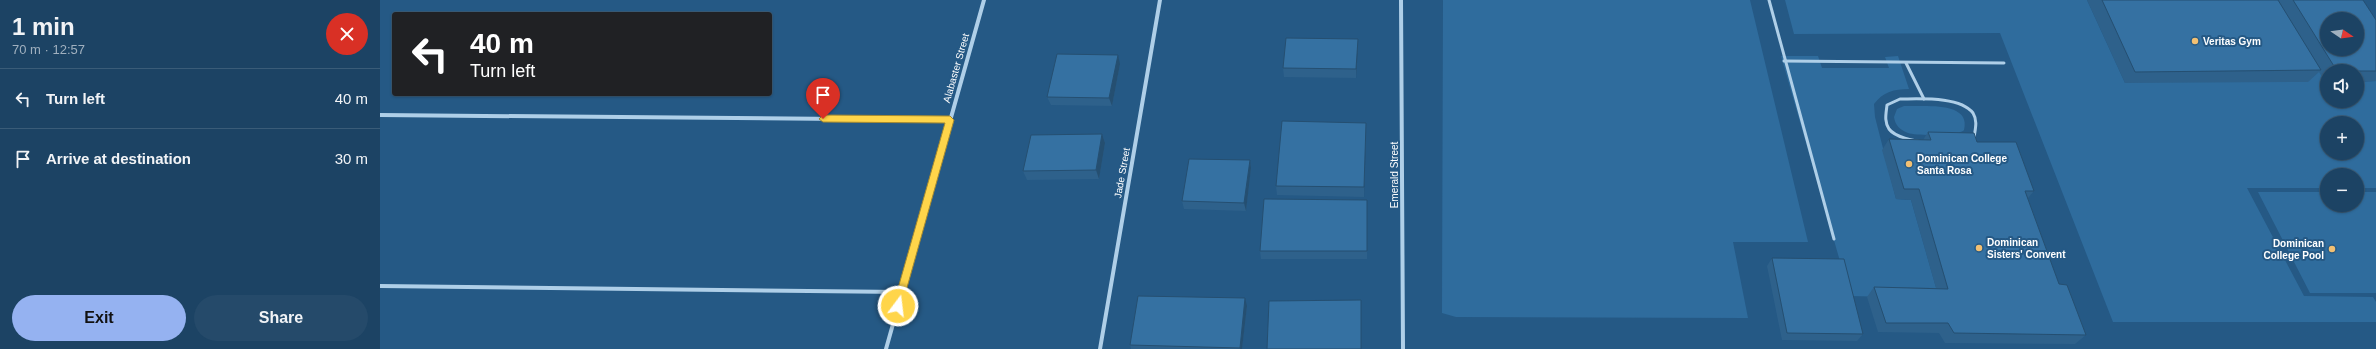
<!DOCTYPE html>
<meta charset="utf-8">
<style>
:root{--surface:#1c4364;--page:#254a6a;--text:#f1f3f6;--muted:#a0b0bf;--line:#3a5c78;--accent:#95b2f1}
body{margin:0;font-family:Helvetica,sans-serif;background:var(--page);color:var(--text);height:100vh;display:flex;flex-direction:column;font-size:15px;white-space:nowrap}
*{box-sizing:border-box;margin:0}
p{font-size:13px;color:var(--muted)}
.icon{flex:none;width:22px;height:22px;fill:none;stroke:currentColor;stroke-width:2;stroke-linecap:round;stroke-linejoin:round}
.map{position:relative;flex:1;overflow:hidden}
.details{display:flex;flex-direction:column;background:var(--surface);width:380px}
.details>*{flex:none}
.guide{position:absolute;left:12px;top:12px;width:380px;height:84px;border-radius:4px;box-shadow:0 1px 3px #0004,0 0 0 1px var(--line);background:#202124;color:#fff;overflow:hidden}
.needle{width:26px;rotate:103deg}
.controls{position:absolute;left:1940px;top:12px;display:grid;gap:8px}
.controls a{display:grid;place-items:center;width:44px;height:44px;border-radius:50%;background:var(--surface);box-shadow:0 1px 3px #0004,0 0 0 1px var(--line);font-size:20px}
.pin{position:absolute;display:grid;place-items:center;width:34px;height:34px;color:#fff;margin:-41px -17px;border-radius:50% 50% 50% 0;rotate:-45deg;box-shadow:0 0 4px #0007}
.pin .icon{rotate:45deg}
.me{position:absolute;width:44px;margin:-22px;rotate:15deg;stroke-linejoin:round;filter:drop-shadow(0 0 3px #0008)}
.turn{display:flex;align-items:center;gap:14px;height:84px;padding:0 12px;font-size:18px}
.turn .icon{width:52px;height:52px;stroke-width:2.5}
.turn b{display:block;font-size:28px;line-height:34px}
.round{display:grid;place-items:center;flex:none;width:42px;height:42px;border-radius:21px;background:var(--page)}
.head{display:flex;align-items:center;justify-content:space-between;height:68px;padding:0 12px}
h1{font-size:24px;font-weight:600;line-height:30px}
.button{display:flex;gap:8px;margin-top:auto;padding:8px 12px}
.button a{flex:1;height:46px;border-radius:24px;background:var(--accent);color:#111;font-size:16px;font-weight:600;line-height:46px;text-align:center}
.button a+a{background:var(--page);color:var(--text)}
ul{padding:0;list-style:none}
li{display:flex;align-items:center;gap:12px;height:60px;padding:0 12px;border-top:1px solid var(--line)}
li div{flex:1}
li b{display:block;font-size:15px}
li em{font-style:normal}
main{display:flex;flex:1;min-height:0}
.map>svg:first-child{display:block}
.green{fill:#2f6c9d;fill-rule:evenodd}
.lines{fill:none;stroke-linecap:round;stroke-linejoin:round}
.service{stroke:#afcfe8;stroke-width:3}
.minor{stroke:#afcfe8;stroke-width:4}
.wall{fill:#2e618b}
.shaded-wall{fill:#254f71}
.building{fill:#3571a2;stroke:#254f71;fill-rule:evenodd}
.route{fill:#ffd54a;stroke:#a68a30}
.poi-dot{fill:#f2c073;stroke:#255985;stroke-width:1.5}
.labels{text-anchor:middle;dominant-baseline:central;stroke-width:4;stroke-linejoin:round;paint-order:stroke}
.poi-label{font-size:10px;font-weight:bold;fill:#fff;stroke:#255985;text-anchor:start}
.street-label{font-size:10px;fill:#fff;stroke:#255985}
</style>
<main>
<section class="details">
<div class="head"><div><h1>1 min</h1><p>70 m · 12:57</p></div><a class="round" style="background:#d93025;color:#fff"><svg class="icon" aria-label="close" viewBox="0 0 24 24"><path d="M6 6l12 12M18 6L6 18"/></svg></a></div>
<ul>
<li><svg class="icon" aria-label="left" viewBox="0 0 24 24"><path d="M17 20v-9H6M10 6l-5 5 5 5"/></svg><div><b>Turn left</b></div><em>40 m</em></li>
<li><svg class="icon" aria-label="arrive" viewBox="0 0 24 24"><path d="M6 21V4h12l-3 4 3 4H6"/></svg><div><b>Arrive at destination</b></div><em>30 m</em></li>
</ul>
<div class="button"><a>Exit</a><a>Share</a></div>
</section>
<div class="map">
<svg width="1996" height="349" viewBox="0 0 1996 349">
<rect width="100%" height="100%" fill="#255985"/>
<g class="green">
<path d="M1063 0H1370L1428 242H1353L1368 318 1076 317 1062 313Z"/>
<path d="M1405 0H1707L1745 83 1895 0 1947 82V101H1977V82L1996 81V188H1977V175H1947V188H1867L1924 296 1993 297 1996 302V322H1733L1620 33 1414 34ZM1947 123H1977V153H1947Z"/>
<path d="M1401 56H1438L1442 68H1509L1505 57 1518 56 1529 89C1514 89 1503 92 1494 104L1495 117 1516 199 1531 200 1559 298 1470 296Z"/>
<path d="M1524 106C1540 107 1592 100 1584 130 1579 136 1537 136 1528 133 1520 130 1515 125 1514 117L1517 109Z"/>
<path d="M1878 192H1947V205H1977V192H1996V293H1930Z"/>
</g>
<g class="lines">
<g class="service">
<path d="M1389 0 1454 239"/>
<path d="M1404 61 1624 63"/>
<path d="M1526 63 1544 99"/>
<path d="M1520 99C1539 99 1580 96 1593 113 1598 121 1595 130 1594 138 1579 148 1520 144 1509 129 1504 121 1506 114 1507 105Z"/>
</g>
<g class="minor">
<path d="M1021 0 1023 349"/>
<path d="M0 115 570 120"/>
<path d="M0 286 522 292"/>
<path d="M506 349 604 0"/>
<path d="M720 349 780 0"/>
</g>
</g>
<g class="wall">
<path d="M1707 0H1983L1996 20V81L1977 82V71H1947V82H1945L1939 72 1928 82 1745 83Z"/>
<path d="M978 39V48L976 78 904 77 903 68Z"/>
<path d="M740 64 732 106 671 105 667 97Z"/>
<path d="M1548 132 1597 142 1654 191 1648 198 1679 284 1706 335 1695 344 1565 343 1559 333 1498 332 1487 297 1494 287 1556 288 1531 200 1516 199 1502 150 1509 139 1543 140Z"/>
<path d="M986 133 984 197 897 195 896 186Z"/>
<path d="M722 134 725 143 719 179 647 180 643 171Z"/>
<path d="M870 160 871 168 866 211 804 209 802 201Z"/>
<path d="M987 208V259H881L880 251Z"/>
<path d="M1392 258 1483 334 1477 341 1402 340 1387 266Z"/>
<path d="M867 306 862 349H751L750 345Z"/>
</g>
<g class="shaded-wall">
<path d="M978 39V48L976 78V69Z"/>
<path d="M738 55 740 64 732 106 729 98Z"/>
<path d="M986 123V133L984 197V187Z"/>
<path d="M722 134 725 143 719 179 716 170Z"/>
<path d="M870 160 871 168 866 211 864 203Z"/>
<path d="M865 298 867 306 862 349H860Z"/>
</g>
<g class="building">
<path d="M1722 0H1898L1941 70 1755 72Z"/>
<path d="M1913 0H1983L1996 20V71H1957ZM1947 19H1977V49H1947Z"/>
<path d="M906 38 978 39 976 69 903 68Z"/>
<path d="M677 54 738 55 729 98 667 97Z"/>
<path d="M902 121 986 123 984 187 896 186Z"/>
<path d="M1548 132 1594 133 1597 142H1636L1654 191H1645L1679 284 1687 285 1706 335 1574 333 1568 323H1506L1494 287 1568 289 1539 189H1524L1509 139 1551 140Z"/>
<path d="M722 134 716 170 643 171 651 135Z"/>
<path d="M809 159 870 160 864 203 802 201Z"/>
<path d="M884 199 987 200V251H880Z"/>
<path d="M1392 258 1464 259 1483 334 1407 333Z"/>
<path d="M758 296 865 298 860 348 750 345Z"/>
<path d="M981 300V349H887L889 301Z"/>
</g>
<path class="route" d="M443 115 570 116 574 120 521 309H514L513 306 565 123 443 122 439 119Z"/>
<g class="poi-dot">
<circle cx="1815" cy="41" r="4"/>
<circle cx="1529" cy="164" r="4"/>
<circle cx="1599" cy="248" r="4"/>
<circle cx="1952" cy="249" r="4"/>
</g>
<g class="labels">
<g class="poi-label">
<text x="1823" y="41">Veritas Gym</text>
<text x="1537" y="158">Dominican College<tspan x="1537" dy="12">Santa Rosa</tspan></text>
<text x="1607" y="242">Dominican<tspan x="1607" dy="12">Sisters' Convent</tspan></text>
<text x="1944" y="243" text-anchor="end">Dominican<tspan x="1944" dy="12">College Pool</tspan></text>
</g>
<g class="street-label">
<text transform="translate(576 68) rotate(-74)">Alabaster Street</text>
<text transform="translate(742 173) rotate(-80)">Jade Street</text>
<text transform="translate(1014 175) rotate(-90)">Emerald Street</text>
</g>
</g>
</svg>
<div class="controls">
<a><svg class="needle" viewBox="-14 -14 28 28"><path d="M0-13l5 13h-10z" fill="#e53935"/><path d="M0 13l5-13h-10z" fill="#a0b0bf"/></svg></a>
<a><svg class="icon" aria-label="sound" viewBox="0 0 24 24"><path d="M4 9h4l5-4v14l-5-4H4zM17 9q2 3 0 6"/></svg></a>
<a>+</a>
<a>−</a>
</div>
<div class="pin" style="left:443px;top:119px;background:#d93025"><svg class="icon" aria-label="arrive" viewBox="0 0 24 24"><path d="M6 21V4h12l-3 4 3 4H6"/></svg></div>
<svg class="me" style="left:518px;top:306px" viewBox="-20 -20 40 40"><circle r="17" fill="#ffd54a" stroke="#fff" stroke-width="3"/><path d="M0-11L8 9 0 5-8 9z" fill="#fff"/></svg>
<div class="guide">
<div class="turn"><svg class="icon" aria-label="left" viewBox="0 0 24 24"><path d="M17 20v-9H6M10 6l-5 5 5 5"/></svg><div><b>40 m</b>Turn left</div></div>
</div>
</div>
</main>
